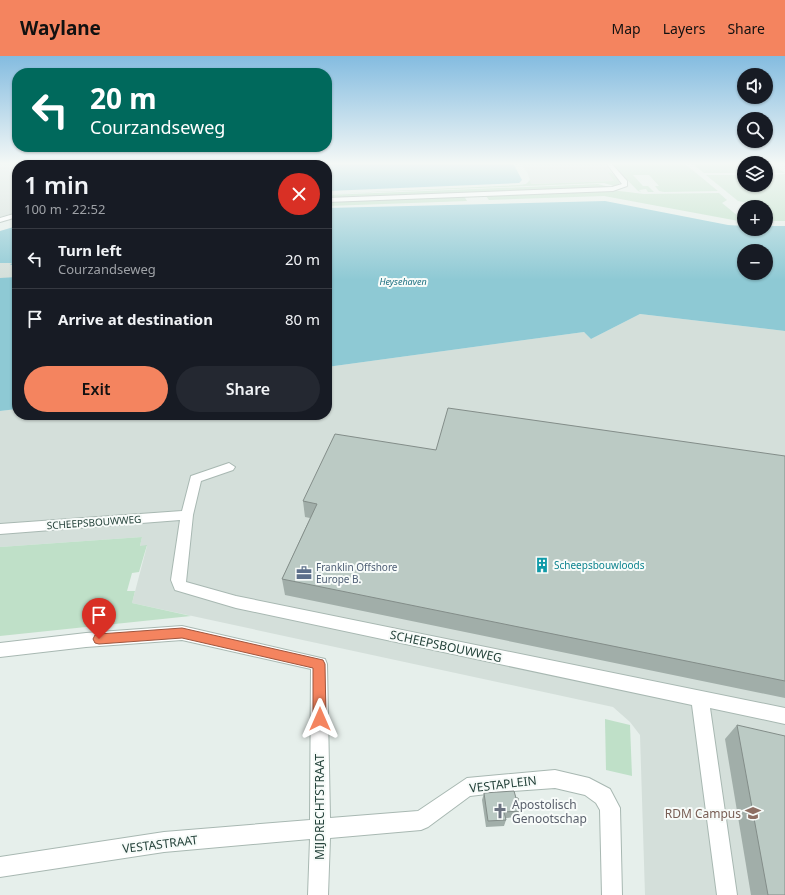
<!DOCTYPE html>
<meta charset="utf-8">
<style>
:root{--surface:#171b24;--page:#242831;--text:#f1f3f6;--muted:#9ea1a6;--line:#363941;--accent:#f4845f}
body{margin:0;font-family:"Noto Sans",sans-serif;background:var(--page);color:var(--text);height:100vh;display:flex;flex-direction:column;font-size:15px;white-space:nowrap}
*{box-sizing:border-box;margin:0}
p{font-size:13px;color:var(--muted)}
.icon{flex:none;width:22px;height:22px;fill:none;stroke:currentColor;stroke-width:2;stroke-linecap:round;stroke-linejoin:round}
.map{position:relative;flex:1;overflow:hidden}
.side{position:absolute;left:12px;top:104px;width:320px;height:260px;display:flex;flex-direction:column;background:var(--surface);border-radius:16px;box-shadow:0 1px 3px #0004}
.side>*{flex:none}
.banner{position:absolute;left:12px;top:12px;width:320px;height:84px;border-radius:16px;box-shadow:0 1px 3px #0004;background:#00695c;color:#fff;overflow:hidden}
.buttons{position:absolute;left:737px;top:12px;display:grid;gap:8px}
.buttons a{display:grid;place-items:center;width:36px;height:36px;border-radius:50%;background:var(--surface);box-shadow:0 1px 3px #0004;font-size:20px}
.pin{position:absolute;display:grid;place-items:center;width:34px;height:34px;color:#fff;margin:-41px -17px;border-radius:50% 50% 50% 0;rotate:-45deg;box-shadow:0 0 4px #0007}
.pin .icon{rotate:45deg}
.me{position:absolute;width:44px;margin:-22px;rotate:0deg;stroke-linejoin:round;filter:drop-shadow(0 0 3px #0008)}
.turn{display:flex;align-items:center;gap:14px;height:84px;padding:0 12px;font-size:18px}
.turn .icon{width:52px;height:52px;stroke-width:2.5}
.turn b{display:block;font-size:28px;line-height:34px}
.round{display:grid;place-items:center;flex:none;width:42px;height:42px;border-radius:21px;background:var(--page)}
.head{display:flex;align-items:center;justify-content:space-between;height:68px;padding:0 12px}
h1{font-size:24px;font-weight:600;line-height:30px}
.button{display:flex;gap:8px;margin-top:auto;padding:8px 12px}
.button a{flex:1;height:46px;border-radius:24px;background:var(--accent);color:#111;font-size:16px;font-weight:600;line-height:46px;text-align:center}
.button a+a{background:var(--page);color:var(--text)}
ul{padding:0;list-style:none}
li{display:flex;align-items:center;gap:12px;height:60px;padding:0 12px;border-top:1px solid var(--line)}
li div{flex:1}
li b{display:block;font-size:15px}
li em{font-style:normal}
header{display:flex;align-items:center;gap:24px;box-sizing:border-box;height:56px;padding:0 20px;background:var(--accent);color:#111}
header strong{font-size:19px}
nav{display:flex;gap:22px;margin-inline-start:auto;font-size:14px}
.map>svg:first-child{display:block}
.built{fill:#d4dfda}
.green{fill:#bfe0c8}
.water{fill:#8ec9d4;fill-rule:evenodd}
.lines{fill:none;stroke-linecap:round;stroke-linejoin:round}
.street-casing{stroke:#a8b8b2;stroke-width:2}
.street{fill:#fff;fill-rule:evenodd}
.wall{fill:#a1aea9}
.building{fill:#bbcac4;stroke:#838d89}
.route{fill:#f4845f;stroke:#9f563e}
.labels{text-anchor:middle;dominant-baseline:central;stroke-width:4;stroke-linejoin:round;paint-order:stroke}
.far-water-label{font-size:9px;font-style:italic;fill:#1c6f80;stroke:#f7fbf9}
.street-label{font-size:10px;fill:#24423a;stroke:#f7fbf9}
.culture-label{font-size:10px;fill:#0d838f;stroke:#f7fbf9;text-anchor:start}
.service-label{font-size:10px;fill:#4e5e75;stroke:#f7fbf9;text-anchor:start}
.near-street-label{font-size:12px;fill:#24423a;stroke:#f7fbf9}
.near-worship-label{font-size:12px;fill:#5b616d;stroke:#f7fbf9;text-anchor:start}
.near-education-label{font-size:12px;fill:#785e54;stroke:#f7fbf9;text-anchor:end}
</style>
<header>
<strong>Waylane</strong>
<nav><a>Map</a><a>Layers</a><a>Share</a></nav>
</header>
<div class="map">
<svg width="785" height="839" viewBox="0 0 785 839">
<rect width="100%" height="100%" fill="#e6efeb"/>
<g class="built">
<path d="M0 107H194L185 109H17V156L0 161Z"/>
<path d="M521 107H603L612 117 609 116 615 125 531 128 528 118Z"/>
<path d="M17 180V229L0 230V181Z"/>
<path d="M640 258 785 275V839H645L640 679 630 666 613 651 132 547 147 490H140L142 481 0 491V355L17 353V359H327V311L584 276 591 283Z"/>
</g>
<g class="green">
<path d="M611 107H684L718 135 664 136 659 135 655 130H659L649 119H633L643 130H648L654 136H648L646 133 639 134 641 136 638 135Z"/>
<path d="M691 107H770L785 117H766V107H744V117H704Z"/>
<path d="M608 116 612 117 620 126 619 128 614 130 604 127 327 138 519 129 526 128 530 124 531 128H535L614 125Z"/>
<path d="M785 118V165H766V160L769 159 766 157V151H758L753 148 738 145 706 119H744V129H766V119Z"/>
<path d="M598 128 609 131 327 142V139Z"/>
<path d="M611 134 644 138 719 137 727 144 722 147 738 160H744V166L604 140 489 144 486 140 479 139Z"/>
<path d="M464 140 467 145 327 150V146Z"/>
<path d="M142 481 140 490 147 489 139 516 132 517 127 535H135L132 547 191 560 0 580V491Z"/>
<path d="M605 663 630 669 632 720 606 714Z"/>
</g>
<g class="water">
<path d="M240 107H513L522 124 519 127 327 135V109H231Z"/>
<path d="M605 145 728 169 744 170V173H766V170H785V275L640 258 591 283 584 276 327 311V152ZM744 195H766V217H744Z"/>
<path d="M17 170V209H10L12 207H0V175Z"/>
<path d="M17 221V353L0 355V222Z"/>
</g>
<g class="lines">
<defs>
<g id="street">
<path d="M606 107H611L627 125V130L613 135 327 146V142L612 131 622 128Z"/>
<path d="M17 157V161L0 166V162Z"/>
<path d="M229 407 235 411 233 414 201 425 193 459 186 526 236 540 785 652V668L710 652 737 839H717L692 649 236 552 175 534 171 524 180 464 0 478V468L182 455 191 420Z"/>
<path d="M182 570 325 603 327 608 330 762 418 755 467 722 555 714 589 722 610 733 620 752 622 839H602L600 754 596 747 585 739 555 732 513 735 470 740 428 771 421 774 330 782 328 839H308L310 783 164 796 0 821V801L164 776 310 764 311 613 182 584 86 591 0 601V587L86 577Z"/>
</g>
</defs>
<use href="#street" class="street-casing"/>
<use href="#street" class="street"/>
</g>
<g class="wall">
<path d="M436 394 785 400V642L285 539 282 523 310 462 305 461 303 445Z"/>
<path d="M737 669 785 839H751L725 683Z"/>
<path d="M484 737 516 742 521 755 518 761 506 762V764L504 770 486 771 482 744Z"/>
</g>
<g class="building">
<path d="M448 352 785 400V625L282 523 317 448 303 445 335 378 436 394Z"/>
<path d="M737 669 785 680V839H768Z"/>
<path d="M514 735 516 742H518L521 755 504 756 506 764 488 765 484 737Z"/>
</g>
<linearGradient id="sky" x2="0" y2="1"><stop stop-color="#84bce0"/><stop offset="0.48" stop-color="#f4f8f6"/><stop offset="1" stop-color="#f4f8f6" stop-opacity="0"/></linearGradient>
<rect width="785" height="224" fill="url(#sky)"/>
<path class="route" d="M182 572 323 604 325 608 326 663 324 667 320 669 315 667 313 663V612L182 582 99 588 95 587 93 583 95 579 99 578Z"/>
<defs>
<symbol id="building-bare" viewBox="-9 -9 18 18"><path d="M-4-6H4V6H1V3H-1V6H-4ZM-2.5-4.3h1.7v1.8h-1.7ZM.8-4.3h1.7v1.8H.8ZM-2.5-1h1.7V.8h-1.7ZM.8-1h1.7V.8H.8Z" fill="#0f9aa8" stroke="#f7fbf9" stroke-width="2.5" paint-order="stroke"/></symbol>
<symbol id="office-bare" viewBox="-9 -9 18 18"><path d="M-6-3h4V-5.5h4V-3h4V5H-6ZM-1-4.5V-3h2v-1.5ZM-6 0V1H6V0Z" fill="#5c6f8a" stroke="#f7fbf9" stroke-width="2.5" paint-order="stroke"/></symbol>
<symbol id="church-bare" viewBox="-9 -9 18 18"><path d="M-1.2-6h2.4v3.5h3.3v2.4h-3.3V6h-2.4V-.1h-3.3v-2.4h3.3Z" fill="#6b7280" stroke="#f7fbf9" stroke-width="2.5" paint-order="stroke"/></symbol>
<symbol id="university-bare" viewBox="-9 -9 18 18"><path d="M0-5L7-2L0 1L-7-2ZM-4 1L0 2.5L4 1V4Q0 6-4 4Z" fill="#8d6e63" stroke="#f7fbf9" stroke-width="2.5" paint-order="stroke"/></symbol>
</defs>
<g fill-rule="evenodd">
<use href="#building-bare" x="531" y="498" width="22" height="22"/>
<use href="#office-bare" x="293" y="506" width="22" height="22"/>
<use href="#church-bare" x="489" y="744" width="22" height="22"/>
<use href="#university-bare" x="742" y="746" width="22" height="22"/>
</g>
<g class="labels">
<g class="far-water-label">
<text x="403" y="225">Heysehaven</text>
</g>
<g class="street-label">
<text transform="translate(94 466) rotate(-4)">SCHEEPSBOUWWEG</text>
</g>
<g class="culture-label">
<text x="554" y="509">Scheepsbouwloods</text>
</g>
<g class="service-label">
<text x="316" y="511">Franklin Offshore<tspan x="316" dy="12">Europe B.</tspan></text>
</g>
<g class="near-street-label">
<text transform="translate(446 590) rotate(12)">SCHEEPSBOUWWEG</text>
<text transform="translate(503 728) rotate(-7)">VESTAPLEIN</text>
<text transform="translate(319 751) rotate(-90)">MIJDRECHTSTRAAT</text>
<text transform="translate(160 788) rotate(-7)">VESTASTRAAT</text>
</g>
<g class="near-worship-label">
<text x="512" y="748">Apostolisch<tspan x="512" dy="14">Genootschap</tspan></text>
</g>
<g class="near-education-label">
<text x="741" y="757">RDM Campus</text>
</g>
</g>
</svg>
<div class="buttons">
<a><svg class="icon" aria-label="sound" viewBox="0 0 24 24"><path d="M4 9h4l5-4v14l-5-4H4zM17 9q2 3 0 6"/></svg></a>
<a><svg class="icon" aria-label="search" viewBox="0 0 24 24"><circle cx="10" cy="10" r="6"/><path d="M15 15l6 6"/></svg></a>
<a><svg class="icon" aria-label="layers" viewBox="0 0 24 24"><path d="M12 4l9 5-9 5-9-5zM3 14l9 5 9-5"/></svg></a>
<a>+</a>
<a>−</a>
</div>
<div class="pin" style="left:99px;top:583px;background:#d93025"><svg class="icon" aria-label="arrive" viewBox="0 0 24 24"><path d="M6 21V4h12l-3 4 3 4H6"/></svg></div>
<svg class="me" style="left:320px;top:663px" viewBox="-20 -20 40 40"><path d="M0-17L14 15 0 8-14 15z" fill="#f4845f" stroke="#fff" stroke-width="4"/></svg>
<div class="banner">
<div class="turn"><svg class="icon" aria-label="left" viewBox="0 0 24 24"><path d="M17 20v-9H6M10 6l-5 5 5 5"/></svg><div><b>20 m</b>Courzandseweg</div></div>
</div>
<section class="side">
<div class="head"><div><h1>1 min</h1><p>100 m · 22:52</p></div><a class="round" style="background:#d93025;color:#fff"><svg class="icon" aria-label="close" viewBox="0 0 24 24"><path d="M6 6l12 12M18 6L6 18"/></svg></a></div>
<ul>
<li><svg class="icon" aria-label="left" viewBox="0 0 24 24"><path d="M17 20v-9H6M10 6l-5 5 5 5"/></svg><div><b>Turn left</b><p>Courzandseweg</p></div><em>20 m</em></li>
<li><svg class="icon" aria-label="arrive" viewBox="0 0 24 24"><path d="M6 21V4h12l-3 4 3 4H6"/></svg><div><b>Arrive at destination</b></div><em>80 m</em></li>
</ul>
<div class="button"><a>Exit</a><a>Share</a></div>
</section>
</div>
